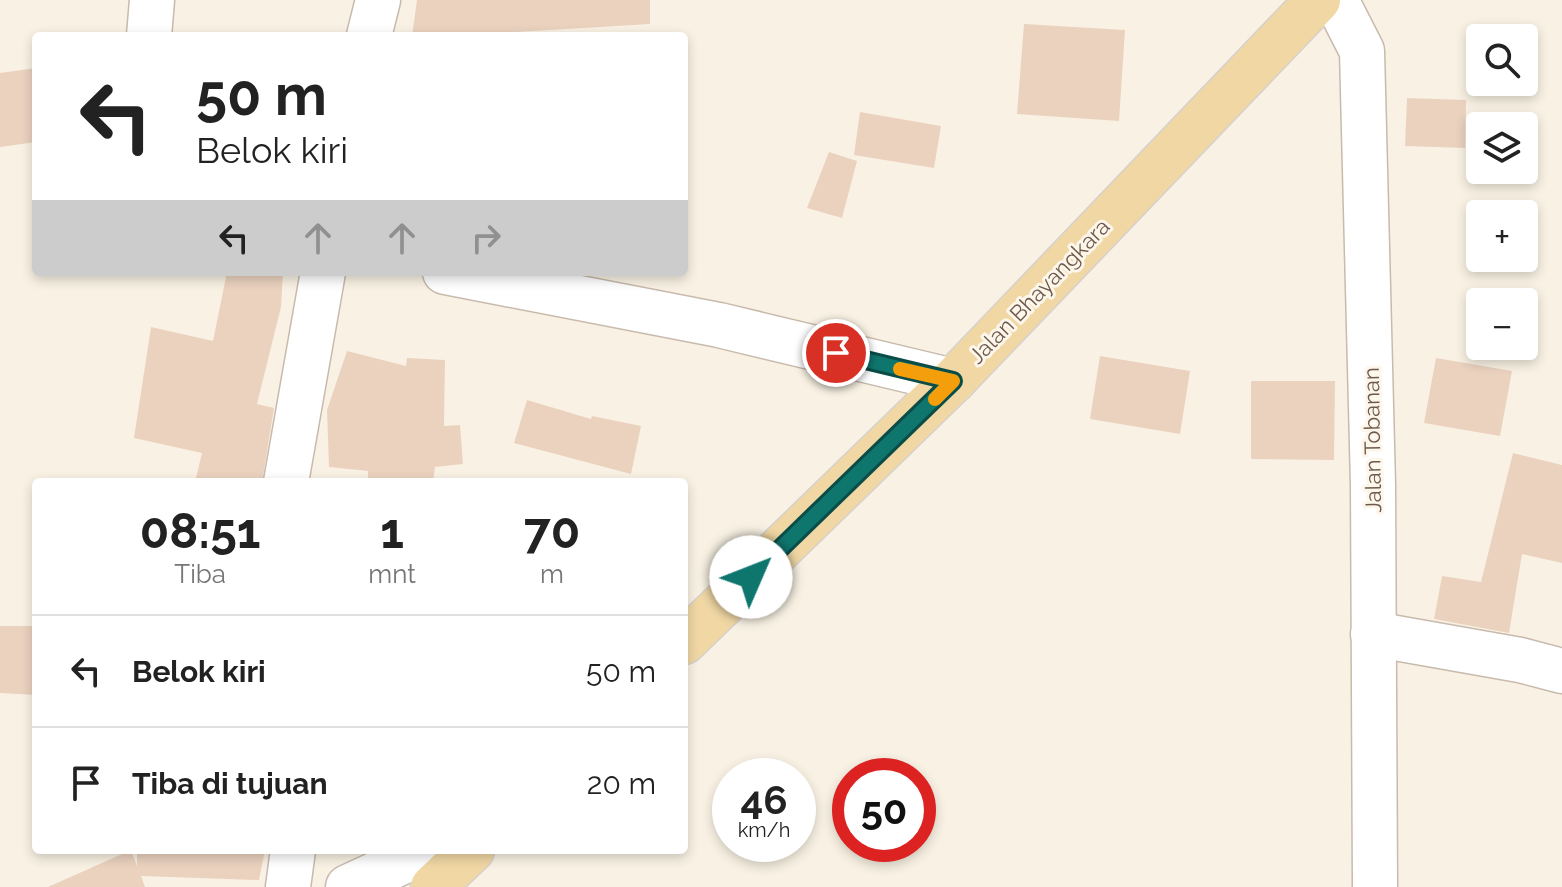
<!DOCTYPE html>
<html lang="id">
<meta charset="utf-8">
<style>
:root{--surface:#fff;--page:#f2f2f2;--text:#222;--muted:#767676;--line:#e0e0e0}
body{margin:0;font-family:Raleway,sans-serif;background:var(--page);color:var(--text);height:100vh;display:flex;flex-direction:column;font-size:30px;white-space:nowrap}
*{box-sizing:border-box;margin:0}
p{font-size:26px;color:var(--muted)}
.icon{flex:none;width:44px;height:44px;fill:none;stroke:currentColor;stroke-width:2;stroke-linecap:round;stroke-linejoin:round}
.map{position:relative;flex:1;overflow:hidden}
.panel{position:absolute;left:32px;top:478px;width:656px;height:376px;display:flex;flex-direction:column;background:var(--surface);border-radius:8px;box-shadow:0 4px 12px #0003}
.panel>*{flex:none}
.banner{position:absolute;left:32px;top:32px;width:656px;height:244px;border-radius:8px;box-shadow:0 4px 12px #0003;background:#fff;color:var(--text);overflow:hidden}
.controls{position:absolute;left:1466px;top:24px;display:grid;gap:16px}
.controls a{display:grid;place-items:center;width:72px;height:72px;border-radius:8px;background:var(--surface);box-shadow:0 4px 12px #0003;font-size:40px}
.speed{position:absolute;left:712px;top:758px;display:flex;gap:16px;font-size:40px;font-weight:700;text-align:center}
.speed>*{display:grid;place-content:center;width:104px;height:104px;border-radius:50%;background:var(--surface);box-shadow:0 4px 12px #0003;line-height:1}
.speed small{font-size:20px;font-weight:400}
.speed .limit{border:12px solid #d22;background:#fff;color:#111}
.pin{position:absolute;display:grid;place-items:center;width:68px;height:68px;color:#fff;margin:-34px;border:4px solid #fff;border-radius:50%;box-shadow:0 2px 8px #0007}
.me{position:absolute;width:88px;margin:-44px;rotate:46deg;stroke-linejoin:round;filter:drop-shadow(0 0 6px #0008)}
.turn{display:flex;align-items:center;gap:28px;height:168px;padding:0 32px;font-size:36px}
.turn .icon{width:104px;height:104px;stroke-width:2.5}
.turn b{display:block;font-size:56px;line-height:68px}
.lanes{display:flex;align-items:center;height:76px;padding:0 32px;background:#0003;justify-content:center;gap:40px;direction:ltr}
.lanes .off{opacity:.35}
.eta{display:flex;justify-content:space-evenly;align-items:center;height:136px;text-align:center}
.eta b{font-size:48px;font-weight:700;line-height:56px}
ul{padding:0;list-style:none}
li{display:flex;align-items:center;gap:24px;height:112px;padding:0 32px;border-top:2px solid var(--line)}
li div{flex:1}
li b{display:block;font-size:30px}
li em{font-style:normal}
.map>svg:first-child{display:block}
.building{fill:#ebd2bf}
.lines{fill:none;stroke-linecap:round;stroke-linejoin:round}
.minor-casing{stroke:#c8baac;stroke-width:47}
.major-casing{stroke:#d6d1cd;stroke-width:47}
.minor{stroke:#fff;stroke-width:44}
.major{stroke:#f0d7a4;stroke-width:44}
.route-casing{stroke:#0a4d48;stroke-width:20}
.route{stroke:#0f766e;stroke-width:14}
.slow{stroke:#f59e0b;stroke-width:14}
.labels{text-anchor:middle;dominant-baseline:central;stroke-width:6;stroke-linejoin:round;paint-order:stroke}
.street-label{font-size:22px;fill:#6e5a4d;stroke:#fdf6ea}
</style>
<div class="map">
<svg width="1562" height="887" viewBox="0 0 1562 887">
<rect width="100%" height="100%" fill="#f9f2e4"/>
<g class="building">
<path d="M417 0H650V24L498 33V36H412Z"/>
<path d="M1024 24 1125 30 1119 121 1017 114Z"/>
<path d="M36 68V142L0 147V73Z"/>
<path d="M1407 98 1466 100 1465 148 1405 146Z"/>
<path d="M860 112 941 126 934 168 854 155Z"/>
<path d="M829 152 857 161 842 218 807 208Z"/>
<path d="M227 272H283L281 307 257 404 274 408 262 482H195L202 453 134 438 151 327 213 341Z"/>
<path d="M347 351 406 366 407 358 445 360 444 426 460 425 463 464 435 467 433 482H368V471L329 467 327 410Z"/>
<path d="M1100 356 1190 371 1180 434 1090 419Z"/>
<path d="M1436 358 1512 371 1500 436 1424 423Z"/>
<path d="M1251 381H1335L1334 460 1251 459Z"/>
<path d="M527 400 591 419 592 416 641 426 631 474 514 443Z"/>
<path d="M1513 453 1562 465V563L1522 554 1509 633 1434 619 1442 576 1481 582Z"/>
<path d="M0 626H36V695L0 693Z"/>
<path d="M131 850 137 866V850H265L259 880 141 876 145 887H48Z"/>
</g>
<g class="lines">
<defs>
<g id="minor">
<path d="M1336 0 1362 51 1373 485 1375 887"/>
<path d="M149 36 152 0"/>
<path d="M369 36 378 0"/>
<path d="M445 272 719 325 953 381"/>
<path d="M286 482 323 272"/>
<path d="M1373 634 1520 660 1562 671"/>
<path d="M288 887 293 850"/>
<path d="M348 887 428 850"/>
</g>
<g id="major">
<path d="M684 642 953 381 1318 0"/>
<path d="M433 887 472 850"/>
</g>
</defs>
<use href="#minor" class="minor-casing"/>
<use href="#major" class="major-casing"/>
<use href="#minor" class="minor"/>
<use href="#major" class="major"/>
</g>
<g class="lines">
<defs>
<path id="route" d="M751 577 953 381 836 353"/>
</defs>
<use href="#route" class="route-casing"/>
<use href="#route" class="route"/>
<path class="slow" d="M900 369 953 381 935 399"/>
</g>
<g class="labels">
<g class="street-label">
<text transform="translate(1039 291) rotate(-46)">Jalan Bhayangkara</text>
<text transform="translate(1372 440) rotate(-91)">Jalan Tobanan</text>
</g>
</g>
</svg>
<div class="controls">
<a><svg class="icon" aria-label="search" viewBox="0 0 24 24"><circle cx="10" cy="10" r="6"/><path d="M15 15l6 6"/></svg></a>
<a><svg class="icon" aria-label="layers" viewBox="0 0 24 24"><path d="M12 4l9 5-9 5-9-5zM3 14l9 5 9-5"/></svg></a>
<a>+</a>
<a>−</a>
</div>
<div class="speed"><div>46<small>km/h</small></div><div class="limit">50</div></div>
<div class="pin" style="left:836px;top:353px;background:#d93025"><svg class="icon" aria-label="arrive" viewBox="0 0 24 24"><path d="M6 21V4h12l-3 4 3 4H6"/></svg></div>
<svg class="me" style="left:751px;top:577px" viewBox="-20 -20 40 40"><circle r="19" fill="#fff"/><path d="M0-13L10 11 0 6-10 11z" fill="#0f766e"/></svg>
<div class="banner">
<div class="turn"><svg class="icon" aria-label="left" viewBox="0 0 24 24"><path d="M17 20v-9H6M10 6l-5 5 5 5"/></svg><div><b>50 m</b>Belok kiri</div></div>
<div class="lanes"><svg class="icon" aria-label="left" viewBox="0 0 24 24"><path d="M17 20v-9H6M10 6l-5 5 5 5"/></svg><svg class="icon off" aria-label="ahead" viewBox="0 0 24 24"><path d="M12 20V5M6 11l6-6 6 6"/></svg><svg class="icon off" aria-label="ahead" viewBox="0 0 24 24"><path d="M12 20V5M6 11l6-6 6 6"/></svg><svg class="icon off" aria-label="right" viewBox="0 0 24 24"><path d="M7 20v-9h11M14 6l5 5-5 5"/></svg></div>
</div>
<section class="panel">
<div class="eta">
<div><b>08:51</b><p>Tiba</p></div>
<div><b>1</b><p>mnt</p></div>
<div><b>70</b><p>m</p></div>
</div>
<ul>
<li><svg class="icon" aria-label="left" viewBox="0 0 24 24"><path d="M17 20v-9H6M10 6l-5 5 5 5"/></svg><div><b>Belok kiri</b></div><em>50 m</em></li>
<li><svg class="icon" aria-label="arrive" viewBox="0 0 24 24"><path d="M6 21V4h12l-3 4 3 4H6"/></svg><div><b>Tiba di tujuan</b></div><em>20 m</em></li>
</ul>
</section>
</div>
